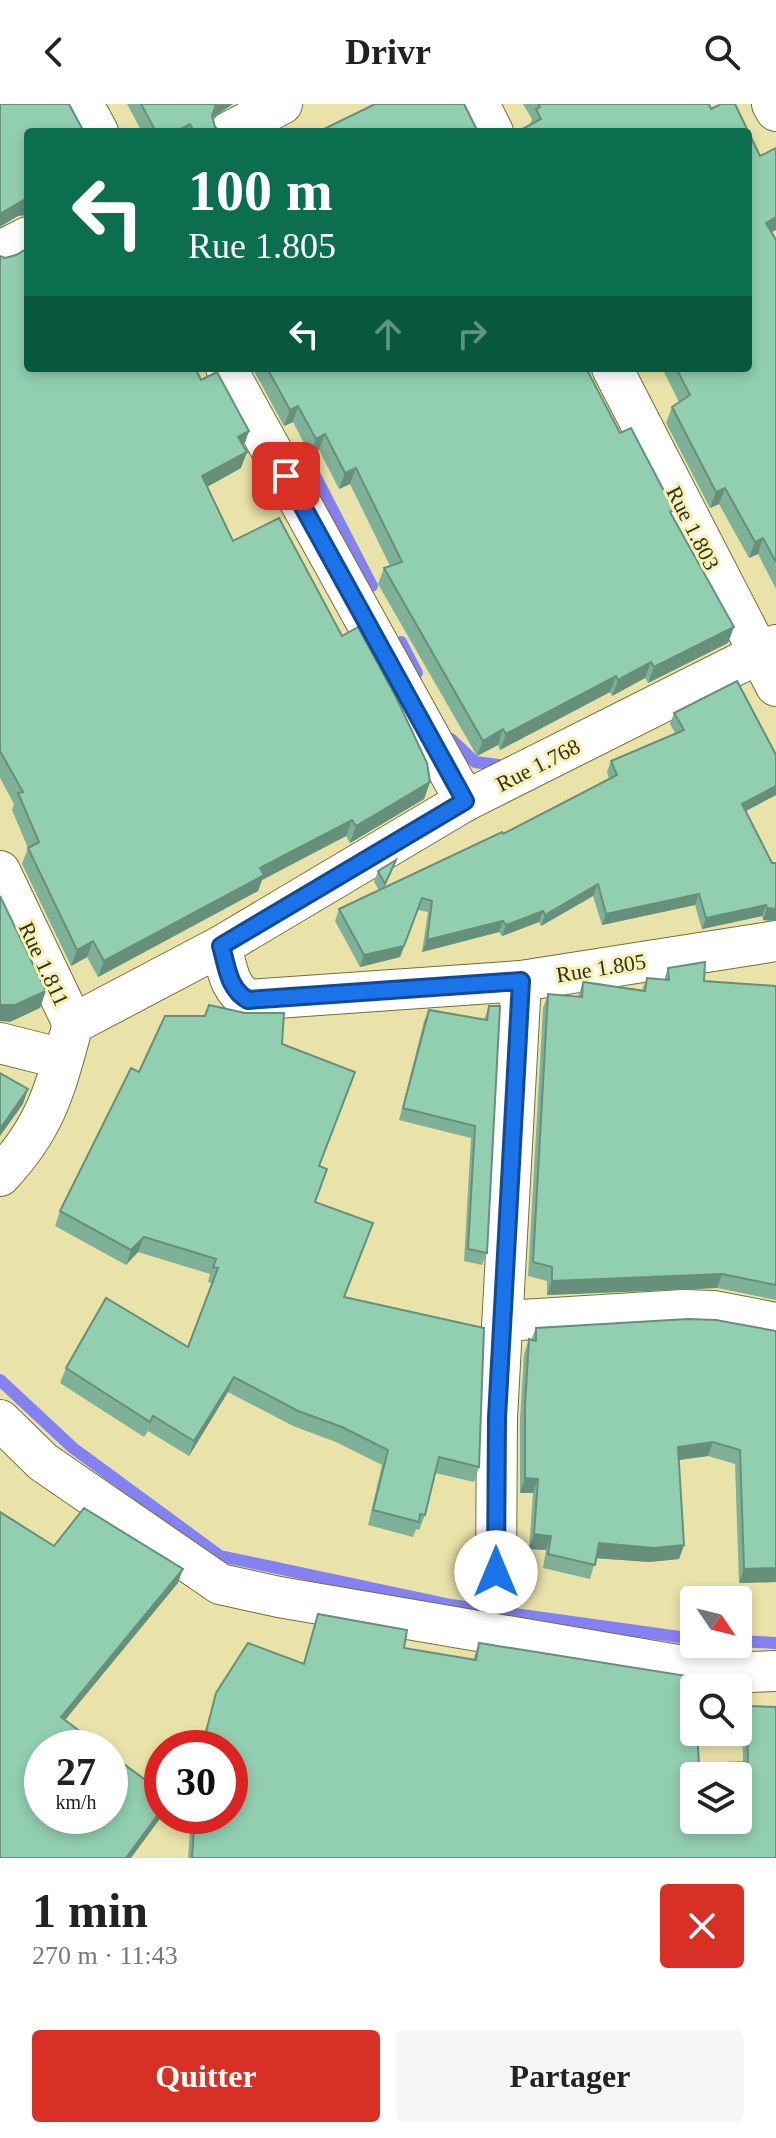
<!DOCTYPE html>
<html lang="fr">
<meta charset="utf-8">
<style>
:root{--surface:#fff;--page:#f6f6f6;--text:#222;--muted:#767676;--accent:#d93025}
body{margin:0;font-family:Georgia,serif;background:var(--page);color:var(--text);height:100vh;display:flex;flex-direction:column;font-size:30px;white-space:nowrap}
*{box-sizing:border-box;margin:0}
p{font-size:26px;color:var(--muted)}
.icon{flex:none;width:44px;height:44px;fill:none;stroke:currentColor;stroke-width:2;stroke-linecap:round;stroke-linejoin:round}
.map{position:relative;height:1754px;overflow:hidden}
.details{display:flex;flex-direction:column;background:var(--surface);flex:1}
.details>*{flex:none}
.top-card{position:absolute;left:24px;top:24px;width:728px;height:244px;border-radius:8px;box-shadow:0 4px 12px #0003;background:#0b6e4f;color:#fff;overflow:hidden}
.needle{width:52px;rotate:125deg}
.buttons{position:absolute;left:680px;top:1482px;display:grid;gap:16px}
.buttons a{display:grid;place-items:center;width:72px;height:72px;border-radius:8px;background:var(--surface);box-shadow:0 4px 12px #0003;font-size:40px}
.speed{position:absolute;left:24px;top:1626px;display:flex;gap:16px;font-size:40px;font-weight:700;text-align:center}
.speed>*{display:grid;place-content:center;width:104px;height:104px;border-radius:50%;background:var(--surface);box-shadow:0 4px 12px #0003;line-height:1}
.speed small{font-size:20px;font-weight:400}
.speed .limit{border:12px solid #d22;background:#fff;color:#111}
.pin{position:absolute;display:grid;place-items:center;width:68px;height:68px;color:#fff;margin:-34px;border-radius:16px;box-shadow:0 4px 12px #0006}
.me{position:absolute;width:88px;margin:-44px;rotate:0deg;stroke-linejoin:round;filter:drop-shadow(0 0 6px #0008)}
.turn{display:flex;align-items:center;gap:28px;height:168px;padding:0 32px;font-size:36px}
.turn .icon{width:104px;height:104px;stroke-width:2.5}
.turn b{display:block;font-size:56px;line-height:68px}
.lanes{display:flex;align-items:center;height:76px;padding:0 32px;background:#0003;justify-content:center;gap:40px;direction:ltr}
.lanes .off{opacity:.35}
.round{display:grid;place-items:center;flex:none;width:84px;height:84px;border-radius:8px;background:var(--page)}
.head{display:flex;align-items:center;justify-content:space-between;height:136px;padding:0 32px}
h1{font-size:48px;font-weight:700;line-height:60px}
.action{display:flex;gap:16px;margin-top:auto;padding:16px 32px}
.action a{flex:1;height:92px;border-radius:8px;background:var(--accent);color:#fff;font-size:32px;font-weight:700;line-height:92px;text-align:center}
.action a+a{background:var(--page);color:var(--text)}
header{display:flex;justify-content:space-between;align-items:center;height:104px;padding:0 32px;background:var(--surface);font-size:36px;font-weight:700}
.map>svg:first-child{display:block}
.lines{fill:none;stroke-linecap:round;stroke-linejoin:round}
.stream{stroke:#8481f2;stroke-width:12}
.minor-casing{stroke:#756e37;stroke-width:42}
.minor{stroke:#fff;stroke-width:40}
.wall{fill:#7eb197}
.shaded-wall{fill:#66907b}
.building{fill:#92ceb0;stroke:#66907b;stroke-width:2;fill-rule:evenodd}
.route-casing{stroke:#114b97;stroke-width:20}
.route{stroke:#1a73e8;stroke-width:14}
.labels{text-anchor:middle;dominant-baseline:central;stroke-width:6;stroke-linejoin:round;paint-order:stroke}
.street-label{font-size:22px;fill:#34311a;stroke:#f7f1b6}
</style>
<header><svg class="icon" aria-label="back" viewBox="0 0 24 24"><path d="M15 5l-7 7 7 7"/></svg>Drivr<svg class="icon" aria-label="search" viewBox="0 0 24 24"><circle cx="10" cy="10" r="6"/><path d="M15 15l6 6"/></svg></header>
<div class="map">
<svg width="776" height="1754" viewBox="0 0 776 1754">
<rect width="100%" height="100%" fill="#eae3a9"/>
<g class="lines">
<g class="stream">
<path d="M308 358 372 482"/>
<path d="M401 538 417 569"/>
<path d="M451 635 475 658 506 662"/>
<path d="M0 1276 73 1344 220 1452 451 1501 694 1535"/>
<path d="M738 1537 776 1539"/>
</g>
<defs>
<g id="minor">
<path d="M83 0 98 28"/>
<path d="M479 0 493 28"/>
<path d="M772 0 776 7"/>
<path d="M229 28 282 0"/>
<path d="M0 147 28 133"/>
<path d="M226 264 465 697"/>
<path d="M612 264 776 582"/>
<path d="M0 767 73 920C55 985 47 1022 0 1072"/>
<path d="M221 842C227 862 228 885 248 896L521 877 776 837"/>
<path d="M73 920 221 842 465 697 776 541"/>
<path d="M0 939 63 955"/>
<path d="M503 1217 683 1206 713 1207 776 1219"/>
<path d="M0 1316 43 1358 220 1480 279 1493 724 1569 776 1567"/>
<path d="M496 1468 497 1314 521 877"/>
</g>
</defs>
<use href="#minor" class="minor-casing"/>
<use href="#minor" class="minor"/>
</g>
<g class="wall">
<path d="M127 0H233L212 14 215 23 222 28H142Z"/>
<path d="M523 0H709L776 136V485L758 450 749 454 719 400 710 404 666 319 672 303 679 298 664 268 665 264H748L530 21 532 15Z"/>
<path d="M0 152 201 276 249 327 244 342 241 364 207 383 233 437 342 532 430 678 424 695 350 739 346 732 262 776 258 787 98 873 87 853 71 862 22 760 28 744 12 706 14 700 0 674Z"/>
<path d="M255 264H586L620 329 672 412 728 539 648 579 645 574 612 592 610 588 500 646 498 641 477 652 378 480 384 464 390 462 350 380 339 385 319 346 310 351 293 318 284 322 254 267Z"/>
<path d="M674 609 776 651V691L746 707 776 817 763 816 762 812 702 825 695 801 602 821 593 792 541 822 539 818 502 832 499 828 422 848 428 808 418 806 400 853 360 863 335 817 339 805 379 786 374 778 378 767H392L384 784 503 730 609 675 607 668 611 657 675 629 670 620Z"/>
<path d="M668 864 704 877 776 882V1196L717 1184 547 1191V1177L528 1172 543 904 548 890 578 893 583 878 642 886 647 874 664 876Z"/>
<path d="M489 902 487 1149 482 1161 464 1157 471 1034 399 1016 424 917 429 906 484 916Z"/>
<path d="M282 940 319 1062 315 1098 345 1193 479 1363 474 1378 435 1369 425 1411 419 1426 416 1425 413 1433 368 1421 382 1361 336 1338 293 1322 228 1288 189 1352 148 1327 144 1333 60 1279 66 1264 188 1243 212 1179 208 1178 210 1170 138 1148 126 1161 55 1122 60 1107 139 968Z"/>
<path d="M536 1224 776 1227V1478L739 1479 735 1360 708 1352 678 1356 684 1441 679 1455 649 1458 596 1454 590 1475 543 1464 546 1446 529 1445 533 1389H520V1315L524 1250 529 1235 531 1236Z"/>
<path d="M318 1510 404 1544 473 1556 479 1539 699 1660 743 1658 742 1616 747 1602 776 1754H188L191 1712H230V1644H200L216 1589 303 1560Z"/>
</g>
<g class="shaded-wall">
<path d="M216 0H233L209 16Z"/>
<path d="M190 20 187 28H175Z"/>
<path d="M28 95V111L18 112 0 123V110L24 96Z"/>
<path d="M776 113V126L760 134 766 119Z"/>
<path d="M298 302 293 318 284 322 290 306Z"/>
<path d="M249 327 243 343 238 333Z"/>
<path d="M325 330 319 346 310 351 316 335Z"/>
<path d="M247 348 241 364 196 389 202 372Z"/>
<path d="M356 364 350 380 339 385 345 369Z"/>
<path d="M725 384 719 400 710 404 716 388Z"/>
<path d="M763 434 758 450 749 454 755 438Z"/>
<path d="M734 523 728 539 648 579 654 563Z"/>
<path d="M651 558 645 574 612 592 618 576Z"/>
<path d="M616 572 610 588 500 646 506 630Z"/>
<path d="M503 625 498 641 477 652 483 637Z"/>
<path d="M430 678 424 695 350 739 356 722Z"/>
<path d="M776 682V691L738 711 742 700Z"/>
<path d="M352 716 346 732 262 776 258 787 98 873 104 857 260 764Z"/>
<path d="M598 780 593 792 541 822 545 811Z"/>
<path d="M699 790 695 801 602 821 606 810Z"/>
<path d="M422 794 400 853 360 863 364 851Z"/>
<path d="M766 801 762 812 702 825 706 814Z"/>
<path d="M767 804 776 805V817L763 816Z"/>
<path d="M543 807 539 818 502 832 506 821Z"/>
<path d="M503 817 499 828 422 848 427 836Z"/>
<path d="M93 837 87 853 71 862 77 846Z"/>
<path d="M46 887 40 904 10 918 0 917V901Z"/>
<path d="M28 985 23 1000 0 1032V1025Z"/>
<path d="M144 1133 138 1148 126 1161 131 1146Z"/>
<path d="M722 1170 717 1184 547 1191 552 1177Z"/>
<path d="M234 1273 228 1288 189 1352 194 1337Z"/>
<path d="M713 1338 708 1352 672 1357 678 1343Z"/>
<path d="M525 1374 538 1375 533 1389H520Z"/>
<path d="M534 1430 551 1432 546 1446 529 1445Z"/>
<path d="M599 1439 684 1441 679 1455 649 1458 594 1454Z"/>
<path d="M776 1464V1478L739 1479 744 1465Z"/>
<path d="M183 1465 178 1479 56 1627 61 1613Z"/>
<path d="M162 1705V1712L131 1754H126Z"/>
</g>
<g class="building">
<path d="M0 0H69L84 28H28V95L24 96 0 110Z"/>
<path d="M141 0H216L212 12 215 23 222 28H194L190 20 175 28H156Z"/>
<path d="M375 0H464L478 28H318Z"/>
<path d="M538 0H709L711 5 721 0H735L760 52 776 44V113L766 119 776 136V458L763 434 755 438 725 384 716 388 672 303 690 291 676 264H748V28H517L541 15 536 5 540 3Z"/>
<path d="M28 144V264H195L201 276 217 268 249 327 238 333 247 348 202 372 233 437 279 414 342 532 358 523 396 593 427 659 430 678 356 722 352 716 260 764 264 771 104 857 93 837 77 846 28 744 39 738 18 689 23 688 0 647V152L5 154 16 151Z"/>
<path d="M267 264H586L620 329 631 324 674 406 670 408 734 523 654 563 651 558 618 576 616 572 506 630 503 625 483 637 384 464 402 458 356 364 345 369 325 330 316 335 298 302 290 306Z"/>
<path d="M737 577 776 651V682L742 700 772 759H776V805L767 804 766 801 706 814 699 790 606 810 598 780 545 811 543 807 506 821 503 817 427 836 432 797 422 794 404 842 364 851 339 805 502 728 503 730 617 671 611 657 684 626 674 609Z"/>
<path d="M396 756 385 780 378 767Z"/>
<path d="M0 792 46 887 15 901H0Z"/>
<path d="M705 858 704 877 776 882V1181L722 1170 552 1177V1163L533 1158 548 890 582 893 583 878 645 887 647 874 669 876 668 864Z"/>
<path d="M209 901 245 909H284L282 940 355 968 319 1062 327 1065 315 1098 373 1119 344 1193 484 1224 479 1363 439 1353 425 1411 420 1410 419 1418 373 1406 388 1346 342 1323 298 1307 234 1273 194 1337 153 1312 150 1318 66 1264 106 1194 188 1243 218 1164 213 1163 216 1155 144 1133 131 1146 60 1107 131 964 139 968 165 912H205Z"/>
<path d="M489 902H500L487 1149 468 1145 475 1022 403 1004 429 906 487 916Z"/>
<path d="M0 969 28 985 0 1025Z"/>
<path d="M688 1215 716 1216 776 1227V1464L744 1465 740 1346 713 1338 678 1343 684 1441 654 1444 599 1439 595 1461 548 1450 551 1432 534 1430 538 1375 525 1374V1301L529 1235 536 1237V1224Z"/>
<path d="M84 1404 183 1465 61 1613 102 1644H42V1712H110V1650L162 1688V1705L126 1754H0V1408L54 1442Z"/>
<path d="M318 1510 407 1526 404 1544 476 1556 479 1539 693 1573 694 1628H697L699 1660 748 1658 747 1602 776 1603V1754H192L195 1712H230V1644H202L216 1589 248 1539 304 1560ZM694 1672H738V1716H694Z"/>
</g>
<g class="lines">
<defs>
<path id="route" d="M286 372 465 697 221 842C227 862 228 885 248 896L521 877 497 1314 496 1468"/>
</defs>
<use href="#route" class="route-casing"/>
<use href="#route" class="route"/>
</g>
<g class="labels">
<g class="street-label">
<text transform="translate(693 424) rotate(63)">Rue 1.803</text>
<text transform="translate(538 661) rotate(-27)">Rue 1.768</text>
<text transform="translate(44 860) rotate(65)">Rue 1.811</text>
<text transform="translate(601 864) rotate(-9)">Rue 1.805</text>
</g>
</g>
</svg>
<div class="buttons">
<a><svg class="needle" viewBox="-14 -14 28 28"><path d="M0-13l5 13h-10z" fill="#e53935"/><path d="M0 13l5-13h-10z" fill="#767676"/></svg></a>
<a><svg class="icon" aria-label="search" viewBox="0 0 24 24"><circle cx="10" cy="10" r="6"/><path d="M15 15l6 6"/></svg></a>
<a><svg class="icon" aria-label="layers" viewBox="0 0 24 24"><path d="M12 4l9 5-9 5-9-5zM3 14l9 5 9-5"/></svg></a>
</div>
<div class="speed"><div>27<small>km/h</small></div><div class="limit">30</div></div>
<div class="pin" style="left:286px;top:372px;background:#d93025"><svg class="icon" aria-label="arrive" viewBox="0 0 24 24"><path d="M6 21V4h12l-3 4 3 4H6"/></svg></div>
<svg class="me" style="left:496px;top:1468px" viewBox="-20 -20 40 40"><circle r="19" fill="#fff"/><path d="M0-13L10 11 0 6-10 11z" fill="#1a73e8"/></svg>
<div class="top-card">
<div class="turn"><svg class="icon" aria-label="left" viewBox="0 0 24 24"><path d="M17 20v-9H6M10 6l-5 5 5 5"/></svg><div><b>100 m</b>Rue 1.805</div></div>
<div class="lanes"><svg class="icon" aria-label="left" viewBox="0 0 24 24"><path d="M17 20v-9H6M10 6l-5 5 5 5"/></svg><svg class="icon off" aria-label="ahead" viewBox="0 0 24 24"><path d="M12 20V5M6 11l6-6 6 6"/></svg><svg class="icon off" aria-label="right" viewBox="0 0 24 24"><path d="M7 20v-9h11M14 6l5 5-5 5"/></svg></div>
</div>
</div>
<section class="details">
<div class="head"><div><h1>1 min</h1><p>270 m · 11:43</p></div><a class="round" style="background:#d93025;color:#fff"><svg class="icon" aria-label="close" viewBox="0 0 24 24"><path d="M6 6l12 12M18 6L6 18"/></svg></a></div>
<div class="action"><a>Quitter</a><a>Partager</a></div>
</section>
